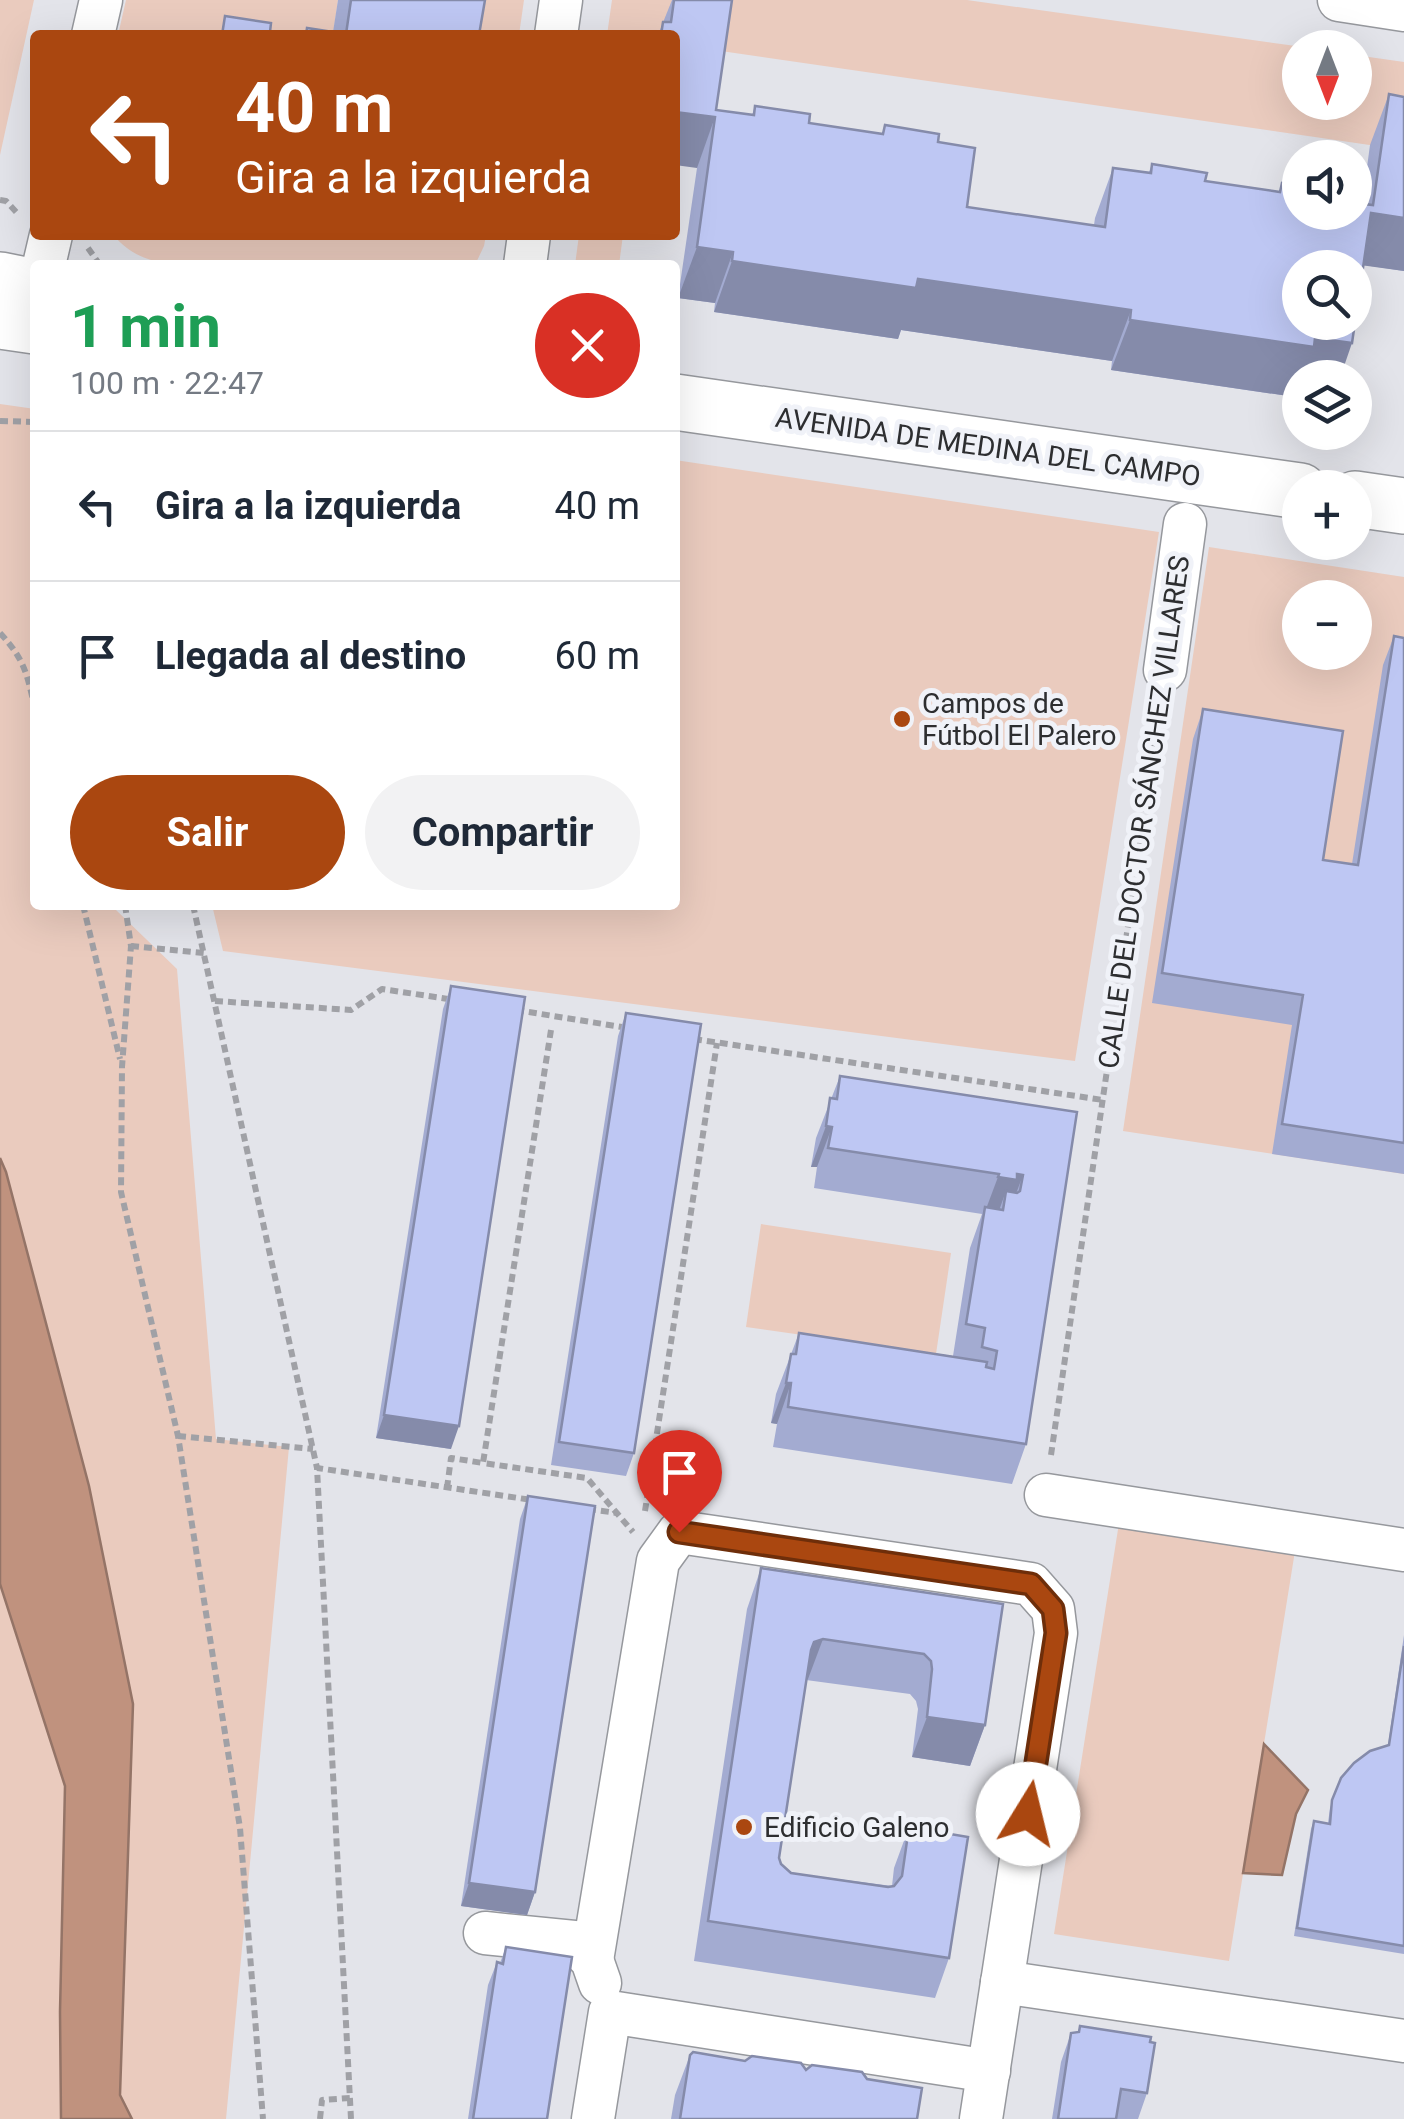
<!DOCTYPE html>
<html lang="es">
<meta charset="utf-8">
<style>
:root{--surface:#fff;--page:#f2f2f3;--text:#1f2937;--muted:#747a83;--line:#e0e1e3;--accent:#aa4710}
body{margin:0;font-family:Roboto,sans-serif;background:var(--page);color:var(--text);height:100vh;display:flex;flex-direction:column;font-size:38px;white-space:nowrap}
*{box-sizing:border-box;margin:0}
p{font-size:32px;color:var(--muted)}
.icon{flex:none;width:55px;height:55px;fill:none;stroke:currentColor;stroke-width:2;stroke-linecap:round;stroke-linejoin:round}
.map{position:relative;flex:1;overflow:hidden}
.panel{position:absolute;left:30px;top:260px;width:650px;height:650px;display:flex;flex-direction:column;background:var(--surface);border-radius:10px;box-shadow:0 10px 40px #0002}
.panel>*{flex:none}
.guide{position:absolute;left:30px;top:30px;width:650px;height:210px;border-radius:10px;box-shadow:0 10px 40px #0002;background:#aa4710;color:#fff;overflow:hidden}
.needle{width:65px;rotate:180deg}
.tools{position:absolute;left:1282px;top:30px;display:grid;gap:20px}
.tools a{display:grid;place-items:center;width:90px;height:90px;border-radius:50%;background:var(--surface);box-shadow:0 10px 40px #0002;font-size:50px}
.pin{position:absolute;display:grid;place-items:center;width:85px;height:85px;color:#fff;margin:-102px -42px;border-radius:50% 50% 50% 0;rotate:-45deg;box-shadow:0 0 10px #0007}
.pin .icon{rotate:45deg}
.me{position:absolute;width:110px;margin:-55px;rotate:9deg;stroke-linejoin:round;filter:drop-shadow(0 0 8px #0008)}
.turn{display:flex;align-items:center;gap:35px;height:210px;padding:0 40px;font-size:45px}
.turn .icon{width:130px;height:130px;stroke-width:2.5}
.turn b{display:block;font-size:70px;line-height:85px}
.round{display:grid;place-items:center;flex:none;width:105px;height:105px;border-radius:52px;background:var(--page)}
.headline{display:flex;align-items:center;justify-content:space-between;height:170px;padding:0 40px}
h1{font-size:60px;font-weight:700;line-height:75px;color:#1e9e55}
.primary-button{display:flex;gap:20px;margin-top:auto;padding:20px 40px}
.primary-button a{flex:1;height:115px;border-radius:60px;background:var(--accent);color:#fff;font-size:40px;font-weight:700;line-height:115px;text-align:center}
.primary-button a+a{background:var(--page);color:var(--text)}
ul{padding:0;list-style:none}
li{display:flex;align-items:center;gap:30px;height:150px;padding:0 40px;border-top:2px solid var(--line)}
li div{flex:1}
li b{display:block;font-size:38px}
li em{font-style:normal}
.map>svg:first-child{display:block}
.green{fill:#eacbbe;fill-rule:evenodd}
.water{fill:#c0927e;stroke:#947467;stroke-width:2.5}
.lines{fill:none;stroke-linecap:round;stroke-linejoin:round}
.street-casing{stroke:#96989d;stroke-width:45}
.secondary-casing{stroke:#96989d;stroke-width:58}
.path{stroke:#a0a1a6;stroke-width:6;stroke-dasharray:8 5;stroke-linecap:butt}
.street{stroke:#fff;stroke-width:42}
.secondary{stroke:#fff;stroke-width:55}
.wall{fill:#a3abd1}
.shaded-wall{fill:#858baa}
.building{fill:#bec7f3;stroke:#858baa;stroke-width:2.5;fill-rule:evenodd}
.route-casing{stroke:#6e2e0a;stroke-width:25}
.route{stroke:#aa4710;stroke-width:18}
.poi-dot{fill:#aa4710;stroke:#f0f2f8;stroke-width:4}
.labels{text-anchor:middle;dominant-baseline:central;stroke-width:10;stroke-linejoin:round;paint-order:stroke}
.street-label{font-size:28px;fill:#2d2e30;stroke:#f0f2f8}
.poi-label{font-size:28px;fill:#2d2e30;stroke:#f0f2f8;text-anchor:start}
</style>
<div class="map">
<svg width="1404" height="2119" viewBox="0 0 1404 2119">
<rect width="100%" height="100%" fill="#e3e4ea"/>
<g class="green">
<path d="M0 0H34L0 155Z"/>
<path d="M126 0H338L333 35H118Z"/>
<path d="M472 0H524L519 35H467Z"/>
<path d="M612 0H967L1303 47 1300 48V102H1355V55L1404 62V150L714 50 675 35H607Z"/>
<path d="M113 235H486L484 246 475 265H173C147 261 130 254 113 235Z"/>
<path d="M579 235H623L619 265H575Z"/>
<path d="M0 404 35 409V905H115L116 910 177 969 216 1439 289 1447 226 2119H132L120 2095 133 1704 89 1486 6 1172 0 1157Z"/>
<path d="M675 460 1159 532 1075 1061 223 951 212 905H675Z"/>
<path d="M1209 547 1404 577V1174L1123 1131ZM1300 598H1355V652H1300Z"/>
<path d="M761 1224 951 1253 936 1354 746 1327Z"/>
<path d="M1119 1523 1295 1551 1229 1961 1054 1934Z"/>
<path d="M0 1584 65 1786 60 2012 61 2119H0Z"/>
</g>
<g class="water">
<path d="M0 1158 6 1172 89 1486 133 1704 120 2095 132 2119H61L60 2012 65 1786 0 1584Z"/>
<path d="M1264 1744 1308 1790 1296 1814 1282 1875 1243 1873Z"/>
</g>
<g class="lines">
<defs>
<g id="street">
<path d="M1339 0 1404 10"/>
<path d="M93 35 101 0"/>
<path d="M556 35 561 0"/>
<path d="M44 265 51 235"/>
<path d="M525 265 529 235"/>
<path d="M1165 670 1185 524"/>
<path d="M1046 1495 1404 1550"/>
<path d="M485 1933 574 1942 592 1960 600 1983"/>
<path d="M592 1960 658 1561 679 1532 1031 1584 1053 1609 1056 1633 981 2119"/>
<path d="M1002 1982 1404 2041"/>
<path d="M593 2119 610 2012 989 2071"/>
</g>
<g id="secondary">
<path d="M0 280 35 287"/>
<path d="M0 321 35 326"/>
<path d="M675 402 1300 491"/>
<path d="M1355 499 1404 506"/>
</g>
</defs>
<use href="#street" class="street-casing"/>
<use href="#secondary" class="secondary-casing"/>
<g class="path">
<path d="M0 200 6 201 18 214"/>
<path d="M88 248 100 265"/>
<path d="M0 421 35 422"/>
<path d="M0 633C25 660 27 674 35 709"/>
<path d="M83 905 120 1059"/>
<path d="M125 905 131 946 122 1067 121 1192 178 1436 240 1828 263 2119"/>
<path d="M193 905 317 1468"/>
<path d="M131 946 204 953"/>
<path d="M215 1001 351 1010 382 989 455 1000"/>
<path d="M516 1010 628 1028"/>
<path d="M551 1030 483 1463 587 1478 633 1532"/>
<path d="M694 1039 1103 1100"/>
<path d="M178 1436 313 1449"/>
<path d="M1051 1455 1160 706"/>
<path d="M447 1488 451 1458 483 1463"/>
<path d="M588 1509 617 1513"/>
<path d="M645 1511 717 1043"/>
<path d="M320 2119 322 2100 350 2098"/>
<path d="M351 2119 317 1468 532 1500"/>
</g>
<use href="#street" class="street"/>
<use href="#secondary" class="secondary"/>
</g>
<g class="wall">
<path d="M338 0H485L479 35H304L307 28 333 32Z"/>
<path d="M672 0H732L716 110 752 115 755 106 809 123 882 134 885 125 938 142 967 207 1094 225 1095 218 1113 168 1149 172 1152 164 1205 181 1279 192 1282 183 1300 212 1362 204 1370 145 1389 94 1404 271 1364 265 1295 397 1111 370 1112 361 901 330 898 339 714 312 715 303 678 298 697 168 675 35H658Z"/>
<path d="M1394 636 1404 638V1174L1272 1154 1292 1025 1152 1003 1193 739 1203 709 1323 860 1352 864 1383 665Z"/>
<path d="M451 986V1449L376 1438 443 1009Z"/>
<path d="M626 1013 634 1453 626 1476 551 1465 618 1036Z"/>
<path d="M840 1076 1077 1112 1026 1444 1012 1484 773 1447 777 1424 771 1423 776 1394 799 1333 953 1356 970 1248 982 1214 814 1188 817 1167H811L816 1138Z"/>
<path d="M528 1496 535 1892 527 1915 461 1906 520 1519Z"/>
<path d="M761 1568 1003 1604 985 1725 970 1766 912 1757 918 1709 916 1701 910 1694 806 1680 779 1858 781 1864 791 1873 892 1886 894 1868 909 1827 949 1958 935 1998 694 1961 747 1609Z"/>
<path d="M1404 1635V1954L1294 1936 1311 1829 1314 1821 1328 1823 1330 1808 1341 1778 1388 1745Z"/>
<path d="M506 1947 547 2119H468L488 1985 497 1962 500 1963Z"/>
<path d="M1080 2026 1147 2093 1138 2119H1052L1061 2062 1071 2033 1078 2032Z"/>
<path d="M690 2055 806 2070 867 2079 917 2119H671L675 2095Z"/>
</g>
<g class="shaded-wall">
<path d="M675 112 715 117 697 168 675 165Z"/>
<path d="M1371 213 1404 218V271L1353 264Z"/>
<path d="M697 247 733 252 715 303 678 298Z"/>
<path d="M732 261 918 279 1131 310 1112 361 901 330 898 339 714 312Z"/>
<path d="M1130 320 1315 338 1352 343 1340 378H1300V389H1298L1295 397 1111 370Z"/>
<path d="M826 1126 832 1127 817 1167H811Z"/>
<path d="M1017 1174 1023 1175 1008 1215 1003 1210 1006 1191 996 1219 983 1217 998 1177Z"/>
<path d="M786 1383H791L777 1424 771 1423Z"/>
<path d="M384 1415 459 1426 451 1449 376 1438Z"/>
<path d="M823 1639 808 1679 800 1682 814 1642Z"/>
<path d="M927 1717 985 1725 970 1766 912 1757Z"/>
<path d="M469 1883 535 1892 527 1915 461 1906Z"/>
</g>
<g class="building">
<path d="M351 0H485L479 35H416L402 33 401 35H306L307 28 346 34Z"/>
<path d="M674 0H732L716 110 754 115 755 106 810 114 809 123 883 134 885 125 939 134 938 142 975 148 967 207 1105 227 1113 168 1151 173 1152 164 1207 173 1205 181 1280 192 1282 183 1300 186V212H1355V203L1373 205 1389 94 1404 97V218L1371 213 1352 343 1315 338 1314 347 1130 320 1131 310 918 279 916 288 732 261 733 252 697 247 715 117 675 112V35H661L663 22H671ZM1300 268H1355V322H1300Z"/>
<path d="M225 16 271 23 270 32 280 35H222Z"/>
<path d="M1394 636 1404 638V1143L1282 1124 1303 995 1162 973 1203 709 1343 731 1323 860 1358 865Z"/>
<path d="M451 986 525 997 459 1426 384 1415Z"/>
<path d="M626 1013 701 1024 634 1453 559 1442Z"/>
<path d="M840 1076 1077 1112 1026 1444 788 1407 791 1383H786L791 1354H796L799 1333 987 1362 986 1367 994 1369 997 1351 982 1347 985 1328 966 1324 985 1207 1003 1210 1006 1191 1017 1193 1020 1191 1023 1175 1017 1174V1180L998 1177 999 1174 828 1148 832 1127 826 1126 830 1098 837 1099Z"/>
<path d="M528 1496 595 1506 535 1892 469 1883Z"/>
<path d="M761 1568 1003 1604 985 1725 927 1717 932 1669 931 1661 924 1654 823 1639 814 1642 811 1650 779 1858 781 1864 791 1873 888 1887 894 1886 902 1876 909 1827 968 1837 949 1958 708 1921Z"/>
<path d="M1404 1646V1946L1297 1928 1314 1821 1330 1824 1332 1800 1341 1778 1354 1763 1370 1751 1389 1745Z"/>
<path d="M506 1947 572 1957 547 2119H473L497 1962 503 1964Z"/>
<path d="M1080 2026 1151 2037 1150 2042 1155 2043 1147 2093 1121 2089 1116 2119H1058L1071 2033 1079 2032Z"/>
<path d="M693 2052 745 2061 752 2056 801 2063 806 2070 812 2065 862 2072 867 2079 922 2088 917 2119H680L690 2055Z"/>
</g>
<g class="lines">
<defs>
<path id="route" d="M679 1532 1031 1584 1053 1609 1056 1633 1028 1814"/>
</defs>
<use href="#route" class="route-casing"/>
<use href="#route" class="route"/>
</g>
<g class="poi-dot">
<circle cx="902" cy="719" r="10"/>
<circle cx="744" cy="1827" r="10"/>
</g>
<g class="labels">
<g class="street-label">
<text transform="translate(988 447) rotate(8)">AVENIDA DE MEDINA DEL CAMPO</text>
<text transform="translate(1144 812) rotate(-82)">CALLE DEL DOCTOR SÁNCHEZ VILLARES</text>
</g>
<g class="poi-label">
<text x="922" y="703">Campos de<tspan x="922" dy="32">Fútbol El Palero</tspan></text>
<text x="764" y="1827">Edificio Galeno</text>
</g>
</g>
</svg>
<div class="tools">
<a><svg class="needle" viewBox="-14 -14 28 28"><path d="M0-13l5 13h-10z" fill="#e53935"/><path d="M0 13l5-13h-10z" fill="#747a83"/></svg></a>
<a><svg class="icon" aria-label="sound" viewBox="0 0 24 24"><path d="M4 9h4l5-4v14l-5-4H4zM17 9q2 3 0 6"/></svg></a>
<a><svg class="icon" aria-label="search" viewBox="0 0 24 24"><circle cx="10" cy="10" r="6"/><path d="M15 15l6 6"/></svg></a>
<a><svg class="icon" aria-label="layers" viewBox="0 0 24 24"><path d="M12 4l9 5-9 5-9-5zM3 14l9 5 9-5"/></svg></a>
<a>+</a>
<a>−</a>
</div>
<div class="pin" style="left:679px;top:1532px;background:#d93025"><svg class="icon" aria-label="arrive" viewBox="0 0 24 24"><path d="M6 21V4h12l-3 4 3 4H6"/></svg></div>
<svg class="me" style="left:1028px;top:1814px" viewBox="-20 -20 40 40"><circle r="19" fill="#fff"/><path d="M0-13L10 11 0 6-10 11z" fill="#aa4710"/></svg>
<div class="guide">
<div class="turn"><svg class="icon" aria-label="left" viewBox="0 0 24 24"><path d="M17 20v-9H6M10 6l-5 5 5 5"/></svg><div><b>40 m</b>Gira a la izquierda</div></div>
</div>
<section class="panel">
<div class="headline"><div><h1>1 min</h1><p>100 m · 22:47</p></div><a class="round" style="background:#d93025;color:#fff"><svg class="icon" aria-label="close" viewBox="0 0 24 24"><path d="M6 6l12 12M18 6L6 18"/></svg></a></div>
<ul>
<li><svg class="icon" aria-label="left" viewBox="0 0 24 24"><path d="M17 20v-9H6M10 6l-5 5 5 5"/></svg><div><b>Gira a la izquierda</b></div><em>40 m</em></li>
<li><svg class="icon" aria-label="arrive" viewBox="0 0 24 24"><path d="M6 21V4h12l-3 4 3 4H6"/></svg><div><b>Llegada al destino</b></div><em>60 m</em></li>
</ul>
<div class="primary-button"><a>Salir</a><a>Compartir</a></div>
</section>
</div>
